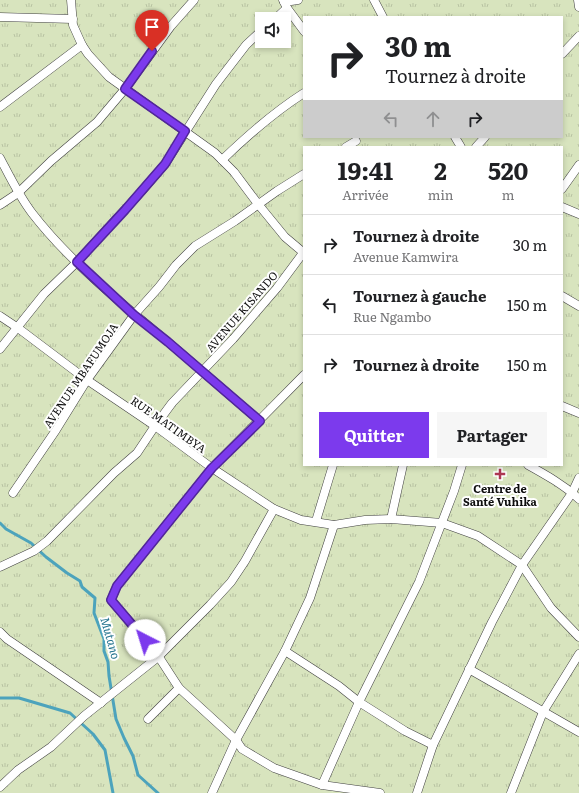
<!DOCTYPE html>
<html lang="fr">
<meta charset="utf-8">
<style>
:root{--surface:#fff;--page:#f6f6f6;--text:#202124;--muted:#757577;--line:#e0e0e0;--accent:#7c3aed}
body{margin:0;font-family:Literata,serif;background:var(--page);color:var(--text);height:100vh;display:flex;flex-direction:column;font-size:15px;white-space:nowrap}
*{box-sizing:border-box;margin:0}
p{font-size:13px;color:var(--muted)}
.icon{flex:none;width:22px;height:22px;fill:none;stroke:currentColor;stroke-width:2;stroke-linecap:round;stroke-linejoin:round}
.map{position:relative;flex:1;overflow:hidden}
.side{position:absolute;left:303px;top:146px;width:260px;height:320px;display:flex;flex-direction:column;background:var(--surface);border-radius:0px;box-shadow:0 2px 6px #0003}
.side>*{flex:none}
.banner{position:absolute;left:303px;top:16px;width:260px;height:122px;border-radius:0px;box-shadow:0 2px 6px #0003;background:#fff;color:var(--text);overflow:hidden}
.tools{position:absolute;left:255px;top:12px;display:grid;gap:8px}
.tools a{display:grid;place-items:center;width:36px;height:36px;border-radius:0px;background:var(--surface);box-shadow:0 2px 6px #0003;font-size:20px}
.pin{position:absolute;display:grid;place-items:center;width:34px;height:34px;color:#fff;margin:-41px -17px;border-radius:50% 50% 50% 0;rotate:-45deg;box-shadow:0 0 4px #0007}
.pin .icon{rotate:45deg}
.me{position:absolute;width:44px;margin:-22px;rotate:320deg;stroke-linejoin:round;filter:drop-shadow(0 0 3px #0008)}
.turn{display:flex;align-items:center;gap:14px;height:84px;padding:0 16px;font-size:18px}
.turn .icon{width:52px;height:52px;stroke-width:2.5}
.turn b{display:block;font-size:28px;line-height:34px}
.lanes{display:flex;align-items:center;height:38px;padding:0 16px;background:#0003;justify-content:center;gap:20px;direction:ltr}
.lanes .off{opacity:.35}
.eta{display:flex;justify-content:space-evenly;align-items:center;height:68px;text-align:center}
.eta b{font-size:24px;font-weight:700;line-height:28px}
.primary-button{display:flex;gap:8px;margin-top:auto;padding:8px 16px}
.primary-button a{flex:1;height:46px;border-radius:0px;background:var(--accent);color:#fff;font-size:16px;font-weight:700;line-height:46px;text-align:center}
.primary-button a+a{background:var(--page);color:var(--text)}
ul{padding:0;list-style:none}
li{display:flex;align-items:center;gap:12px;height:60px;padding:0 16px;border-top:1px solid var(--line)}
li div{flex:1}
li b{display:block;font-size:15px}
li em{font-style:normal}
.map>svg:first-child{display:block}
.grass{fill:url(#grass-tufts);fill-rule:evenodd}
.lines{fill:none;stroke-linecap:round;stroke-linejoin:round}
.stream{stroke:#4ca3bc;stroke-width:3}
.street-casing{stroke:#414141;stroke-width:9}
.street{stroke:#fff;stroke-width:8}
.route-casing{stroke:#51269a;stroke-width:10}
.route{stroke:#7c3aed;stroke-width:7}
.poi-dot{fill:#ad3752;stroke:#fff;stroke-width:1.5}
.labels{text-anchor:middle;dominant-baseline:central;stroke-width:4;stroke-linejoin:round;paint-order:stroke}
.street-label{font-size:11px;fill:#0e0e0e;stroke:#fff}
.poi-label{font-size:11px;font-weight:bold;fill:#0e0e0e;stroke:#fff}
.water-label{font-size:12px;font-style:italic;fill:#277590;stroke:#fff}
</style>
<div class="map">
<svg width="579" height="793" viewBox="0 0 579 793">
<defs>
<pattern id="grass-tufts" width="24" height="20" patternUnits="userSpaceOnUse"><rect width="24" height="20" fill="#d8e4be"/><path d="M3 7l-1-3M5 7V3M7 7l1-3M15 17l-1-3M17 17v-4M19 17l1-3" fill="none" stroke="#b8c2a2"/></pattern>
</defs>
<rect width="100%" height="100%" fill="#fdf9f1"/>
<path class="grass" d="M0 0H579V793H0ZM304 17H562V137H304ZM262 19H284V41H262ZM304 147H562V465H304Z"/>
<g class="lines">
<g class="stream">
<path d="M0 523 6 529 31 543 46 557 67 573 80 581 82 587 95 598 94 613 104 639V651L108 662 109 676 116 719 124 738 133 756 138 775 158 793"/>
<path d="M0 698H19L70 713 93 734 105 750 113 793"/>
</g>
<defs>
<g id="street">
<path d="M71 0 73 25 82 45 88 54 109 77 215 153 234 172 258 204 285 237 304 253"/>
<path d="M283 0 287 8 304 31"/>
<path d="M374 0 383 17"/>
<path d="M578 0 579 7"/>
<path d="M284 2 298 0"/>
<path d="M0 17 73 19"/>
<path d="M275 19 287 8"/>
<path d="M562 54 579 36"/>
<path d="M0 107 82 45"/>
<path d="M455 137 461 147"/>
<path d="M346 147 356 141"/>
<path d="M476 147 485 137"/>
<path d="M0 158C10 177 19 196 32 213 69 261 121 303 168 342 199 368 229 395 260 421"/>
<path d="M222 160C248 135 274 112 304 93"/>
<path d="M562 189 579 165"/>
<path d="M0 205 18 193 51 161 97 122 125 89 171 26 194 0"/>
<path d="M562 207 579 214"/>
<path d="M562 296 579 306"/>
<path d="M0 316 18 328 87 380 155 426 212 468 274 509 301 520 334 525 365 520 391 519 442 523 478 536 522 565 551 608 579 637"/>
<path d="M0 349 44 294 77 262 141 192 165 164 216 84 246 45 262 30"/>
<path d="M304 375 212 468 117 586 111 600 155 651 179 688 236 740 242 749 274 768 322 785 380 793"/>
<path d="M562 406 579 413"/>
<path d="M528 465C546 475 564 485 579 499"/>
<path d="M13 493 56 430 87 380 134 315 159 287 176 265 195 246 235 221 277 191 304 174"/>
<path d="M391 519 403 465"/>
<path d="M316 521 333 465"/>
<path d="M0 567 34 551 47 541 114 473 137 453 155 426 172 403 233 339 277 288 303 253"/>
<path d="M0 632 7 639 101 703"/>
<path d="M285 651 339 686 359 702 405 731 433 745"/>
<path d="M469 669 579 732"/>
<path d="M148 719 179 688"/>
<path d="M322 785 359 702 419 582 454 491 462 465"/>
<path d="M0 787 18 770 51 747 84 716 158 657 210 605 231 582 245 561 274 509"/>
<path d="M212 793 236 740 285 651 310 598 334 525"/>
<path d="M417 793 433 745 492 622 522 565 572 493 579 478"/>
<path d="M511 793 543 712 579 654"/>
</g>
</defs>
<use href="#street" class="street-casing"/>
<use href="#street" class="street"/>
</g>
<g class="lines">
<defs>
<path id="route" d="M145 640 111 600 117 586 212 468 260 421 168 342 134 315 77 262 125 210 165 164 185 131 125 89 152 51"/>
</defs>
<use href="#route" class="route-casing"/>
<use href="#route" class="route"/>
</g>
<path class="poi-dot" d="M498 468h4v4h4v4h-4v4h-4v-4h-4v-4h4z"/>
<g class="labels">
<g class="street-label">
<text transform="translate(241 311) rotate(-49)">AVENUE KISANDO</text>
<text transform="translate(80 375) rotate(-56)">AVENUE MBAFUMOJA</text>
<text transform="translate(169 424) rotate(35)">RUE MATIMBYA</text>
</g>
<g class="poi-label">
<text x="500" y="488">Centre de<tspan x="500" dy="13">Santé Vuhika</tspan></text>
</g>
<g class="water-label">
<text transform="translate(111 638) rotate(74)">Mutano</text>
</g>
</g>
</svg>
<div class="tools">
<a><svg class="icon" aria-label="sound" viewBox="0 0 24 24"><path d="M4 9h4l5-4v14l-5-4H4zM17 9q2 3 0 6"/></svg></a>
</div>
<div class="pin" style="left:152px;top:51px;background:#d93025"><svg class="icon" aria-label="arrive" viewBox="0 0 24 24"><path d="M6 21V4h12l-3 4 3 4H6"/></svg></div>
<svg class="me" style="left:145px;top:640px" viewBox="-20 -20 40 40"><circle r="19" fill="#fff"/><path d="M0-13L10 11 0 6-10 11z" fill="#7c3aed"/></svg>
<div class="banner">
<div class="turn"><svg class="icon" aria-label="right" viewBox="0 0 24 24"><path d="M7 20v-9h11M14 6l5 5-5 5"/></svg><div><b>30 m</b>Tournez à droite</div></div>
<div class="lanes"><svg class="icon off" aria-label="left" viewBox="0 0 24 24"><path d="M17 20v-9H6M10 6l-5 5 5 5"/></svg><svg class="icon off" aria-label="ahead" viewBox="0 0 24 24"><path d="M12 20V5M6 11l6-6 6 6"/></svg><svg class="icon" aria-label="right" viewBox="0 0 24 24"><path d="M7 20v-9h11M14 6l5 5-5 5"/></svg></div>
</div>
<section class="side">
<div class="eta">
<div><b>19:41</b><p>Arrivée</p></div>
<div><b>2</b><p>min</p></div>
<div><b>520</b><p>m</p></div>
</div>
<ul>
<li><svg class="icon" aria-label="right" viewBox="0 0 24 24"><path d="M7 20v-9h11M14 6l5 5-5 5"/></svg><div><b>Tournez à droite</b><p>Avenue Kamwira</p></div><em>30 m</em></li>
<li><svg class="icon" aria-label="left" viewBox="0 0 24 24"><path d="M17 20v-9H6M10 6l-5 5 5 5"/></svg><div><b>Tournez à gauche</b><p>Rue Ngambo</p></div><em>150 m</em></li>
<li><svg class="icon" aria-label="right" viewBox="0 0 24 24"><path d="M7 20v-9h11M14 6l5 5-5 5"/></svg><div><b>Tournez à droite</b></div><em>150 m</em></li>
</ul>
<div class="primary-button"><a>Quitter</a><a>Partager</a></div>
</section>
</div>
